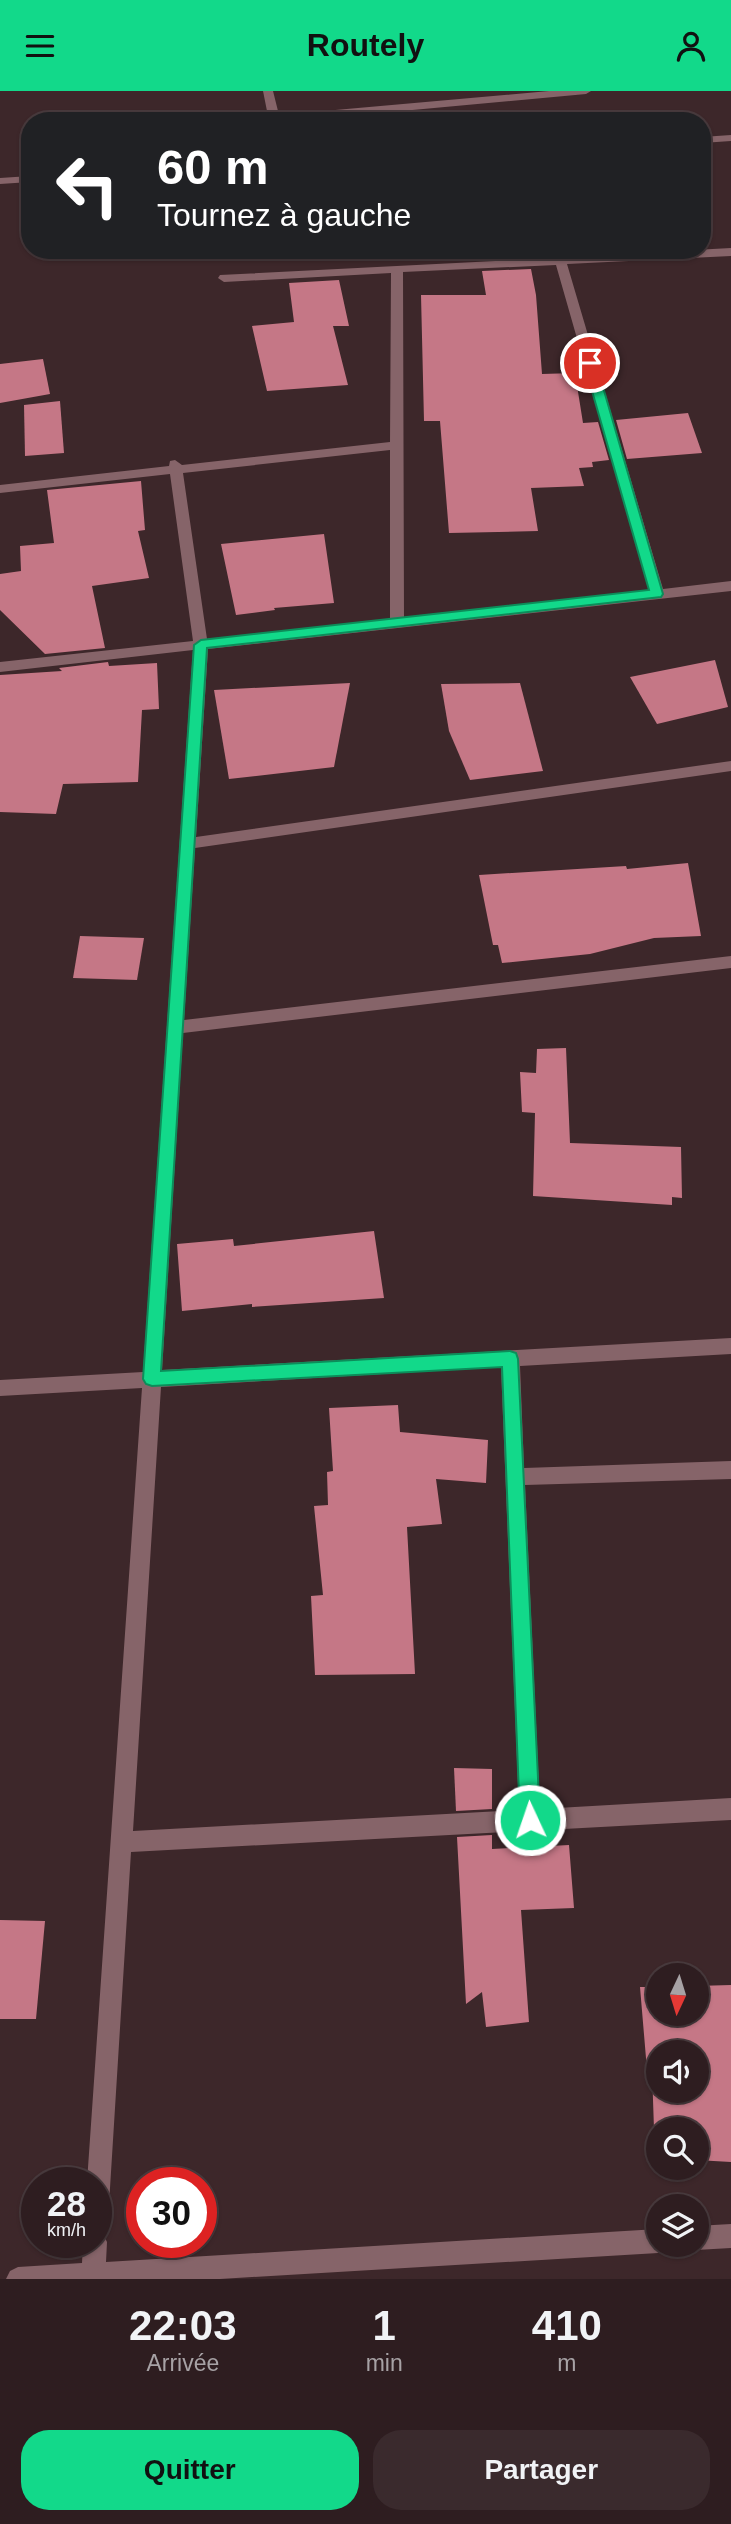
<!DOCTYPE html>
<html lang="fr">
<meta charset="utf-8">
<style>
:root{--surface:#2e1d20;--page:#3a2a2d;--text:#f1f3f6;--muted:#a7a2a5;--line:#493b3e;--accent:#12d98a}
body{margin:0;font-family:Helvetica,sans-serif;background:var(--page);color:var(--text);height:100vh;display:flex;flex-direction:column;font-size:26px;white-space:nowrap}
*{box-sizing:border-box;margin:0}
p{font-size:23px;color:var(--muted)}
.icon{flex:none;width:38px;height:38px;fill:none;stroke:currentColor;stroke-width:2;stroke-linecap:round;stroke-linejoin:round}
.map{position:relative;height:2188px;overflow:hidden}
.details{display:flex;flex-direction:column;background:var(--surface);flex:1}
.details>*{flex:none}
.guide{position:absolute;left:21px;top:21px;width:690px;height:147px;border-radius:28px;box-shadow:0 2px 5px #0004,0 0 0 2px var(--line);background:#202124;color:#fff;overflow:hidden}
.needle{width:46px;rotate:184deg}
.controls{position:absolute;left:646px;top:1872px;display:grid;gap:14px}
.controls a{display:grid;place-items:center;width:63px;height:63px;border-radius:50%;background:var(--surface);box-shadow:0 2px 5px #0004,0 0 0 2px var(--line);font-size:35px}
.speed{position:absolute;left:21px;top:2076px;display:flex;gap:14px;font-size:35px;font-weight:700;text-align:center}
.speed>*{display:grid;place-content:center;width:91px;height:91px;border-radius:50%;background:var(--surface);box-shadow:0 2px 5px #0004,0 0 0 2px var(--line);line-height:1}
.speed small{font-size:18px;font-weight:400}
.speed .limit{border:10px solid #d22;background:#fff;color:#111}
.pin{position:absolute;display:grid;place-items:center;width:60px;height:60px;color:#fff;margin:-30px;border:4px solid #fff;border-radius:50%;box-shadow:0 2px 7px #0007}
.me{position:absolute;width:77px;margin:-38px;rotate:357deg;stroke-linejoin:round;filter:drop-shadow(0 0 5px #0008)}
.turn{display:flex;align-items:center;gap:24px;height:147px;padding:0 21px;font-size:32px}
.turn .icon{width:91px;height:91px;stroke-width:2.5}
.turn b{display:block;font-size:49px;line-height:60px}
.eta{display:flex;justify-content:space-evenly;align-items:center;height:119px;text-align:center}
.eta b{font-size:42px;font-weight:700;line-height:49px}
.action{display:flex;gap:14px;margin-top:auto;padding:14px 21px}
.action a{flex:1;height:80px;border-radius:28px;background:var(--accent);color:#111;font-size:28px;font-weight:700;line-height:80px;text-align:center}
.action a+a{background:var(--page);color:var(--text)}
header{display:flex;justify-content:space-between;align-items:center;height:91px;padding:0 21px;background:var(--accent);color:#111;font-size:32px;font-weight:700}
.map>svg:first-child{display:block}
.building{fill:#c57786;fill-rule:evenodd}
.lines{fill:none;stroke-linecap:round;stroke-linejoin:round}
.street{fill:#866469;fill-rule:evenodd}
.route{fill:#12d98a;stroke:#0c8d5a;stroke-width:2}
</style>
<header><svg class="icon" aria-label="menu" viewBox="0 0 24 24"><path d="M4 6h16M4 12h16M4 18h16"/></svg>Routely<svg class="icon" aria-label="person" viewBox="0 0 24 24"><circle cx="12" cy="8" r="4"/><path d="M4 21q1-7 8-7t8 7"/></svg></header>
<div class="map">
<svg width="731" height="2188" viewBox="0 0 731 2188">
<rect width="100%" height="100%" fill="#3d272a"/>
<g class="building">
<path d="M531 178 536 204 542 283 575 282 583 332 598 331 609 369 592 371 593 376 579 377 584 395 531 397 538 440 449 442 440 330H424L421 204H486L482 180Z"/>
<path d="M339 189 349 235H333L348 294 267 300 252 235 294 231 289 192Z"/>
<path d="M43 268 50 303 0 312V273Z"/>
<path d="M60 310 64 362 25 365 24 314Z"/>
<path d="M688 322 702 362 627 368 616 329Z"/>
<path d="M141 390 145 439 138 440 149 487 92 495 105 557 45 563 0 519V483L21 480 20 455 54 452 47 399Z"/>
<path d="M324 443 334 512 274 517 275 519 236 524 221 453Z"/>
<path d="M715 569 728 616 657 633 630 586Z"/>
<path d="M108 571 109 575 157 572 159 618 142 619 138 691 63 693 56 723 0 721V584L62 580 59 577Z"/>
<path d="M350 592 334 676 229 688 214 599Z"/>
<path d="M520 592 543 680 470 689 449 640 441 593Z"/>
<path d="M688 772 701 845 654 847 590 863 502 872 498 854H493L479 784 626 775 627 778Z"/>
<path d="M80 845 144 847 137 889 73 887Z"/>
<path d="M566 957 570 1052 681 1056 682 1107 672 1106V1114L533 1105 535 1022 522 1021 520 981 536 982 537 958Z"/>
<path d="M374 1140 384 1207 252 1216V1213L182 1220 177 1153 233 1148 234 1155Z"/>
<path d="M398 1314 400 1341 488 1349 486 1392 436 1388 442 1433 407 1436 415 1583 315 1584 311 1505 323 1504 314 1415 328 1414 327 1381 333 1380 329 1317Z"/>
<path d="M454 1677 492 1678V1718L456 1720Z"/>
<path d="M492 1744V1758L569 1754 574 1817 521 1819 529 1931 486 1936 482 1901 466 1913 457 1746Z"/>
<path d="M0 1829 45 1830 36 1928H0Z"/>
<path d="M731 1894V2071L696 2069V2039H658V2068H655L652 1979H647L640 1896H658V1923H696V1895ZM658 1962H696V2000H658Z"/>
</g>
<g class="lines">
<g class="street">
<path d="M263 0H273L279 24 549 0H591L586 3 293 30H269Z"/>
<path d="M731 44V50L702 52V46Z"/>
<path d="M30 85V91L0 93V87Z"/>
<path d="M731 157V165L567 173 663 498 731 490V500L208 558 196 746 731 670V680L195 757 184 929 731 865V877L183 942 162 1279 731 1247V1263L520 1275 524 1377 731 1370V1388L525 1394 540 1718 731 1707V1729L131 1761 108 2129 104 2137 98 2140 103 2143 107 2151 106 2171 658 2138V2154H668L666 2158 658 2162 220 2188H6L10 2180 18 2176 82 2172 83 2151H96V2091H87L142 1297 0 1305V1289L143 1281 193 559 0 581V571L193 550 170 383 0 402V394L169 375 170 370 175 369 182 374 390 351 391 182 224 191 218 187 220 184 554 167 553 159H563L565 166ZM556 174 649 499 404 526 403 181ZM390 359V528L207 548 183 382ZM501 1276 519 1719 133 1740 161 1296Z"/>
<path d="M731 2133V2157L696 2159 688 2155 696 2154V2135Z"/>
</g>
</g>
<path class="route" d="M590 269 596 272 663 503 661 506 207 557 161 1280 510 1260 516 1262 518 1268 540 1729 537 1735 530 1738 523 1735 520 1729 502 1276 152 1295 146 1293 143 1288 194 554 201 549 649 499 584 272Z"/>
</svg>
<div class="controls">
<a><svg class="needle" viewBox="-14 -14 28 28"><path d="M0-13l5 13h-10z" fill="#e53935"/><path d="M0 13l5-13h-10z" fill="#a7a2a5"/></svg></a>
<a><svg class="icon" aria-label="sound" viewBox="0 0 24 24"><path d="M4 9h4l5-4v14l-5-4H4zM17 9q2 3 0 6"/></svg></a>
<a><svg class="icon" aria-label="search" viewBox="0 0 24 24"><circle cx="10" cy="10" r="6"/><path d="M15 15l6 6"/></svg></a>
<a><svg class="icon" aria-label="layers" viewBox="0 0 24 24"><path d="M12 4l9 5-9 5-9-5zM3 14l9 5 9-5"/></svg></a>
</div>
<div class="speed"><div>28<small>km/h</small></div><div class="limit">30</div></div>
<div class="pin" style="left:590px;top:272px;background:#d93025"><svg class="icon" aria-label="arrive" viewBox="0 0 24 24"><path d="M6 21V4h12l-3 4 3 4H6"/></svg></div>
<svg class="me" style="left:530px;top:1729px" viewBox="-20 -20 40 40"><circle r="17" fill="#12d98a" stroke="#fff" stroke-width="3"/><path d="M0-11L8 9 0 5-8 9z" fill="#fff"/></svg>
<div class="guide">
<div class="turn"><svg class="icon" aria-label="left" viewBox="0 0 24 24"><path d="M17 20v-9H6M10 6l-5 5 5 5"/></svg><div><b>60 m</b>Tournez à gauche</div></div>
</div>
</div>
<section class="details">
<div class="eta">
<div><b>22:03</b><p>Arrivée</p></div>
<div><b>1</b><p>min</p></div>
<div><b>410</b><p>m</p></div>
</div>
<div class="action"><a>Quitter</a><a>Partager</a></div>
</section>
